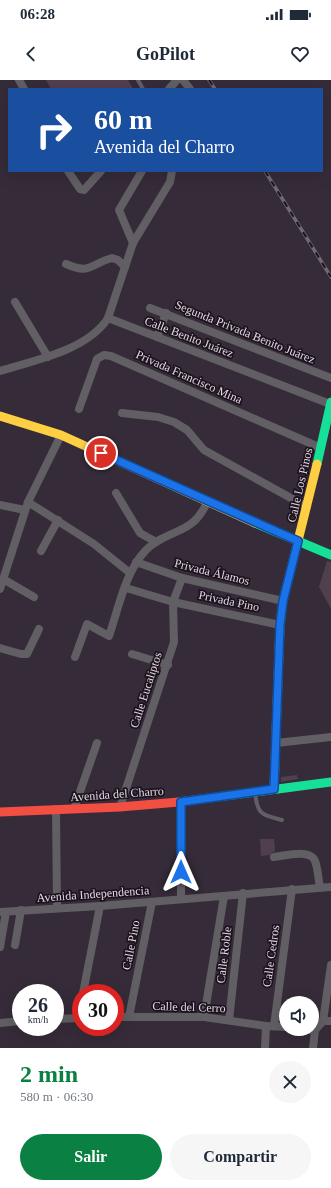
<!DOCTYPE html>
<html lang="es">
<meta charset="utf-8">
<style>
:root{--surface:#fff;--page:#f6f6f7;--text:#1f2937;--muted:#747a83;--accent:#0b8043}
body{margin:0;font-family:Georgia,serif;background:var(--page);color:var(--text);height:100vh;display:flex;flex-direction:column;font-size:15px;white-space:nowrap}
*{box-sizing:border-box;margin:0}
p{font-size:13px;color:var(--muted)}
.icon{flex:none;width:22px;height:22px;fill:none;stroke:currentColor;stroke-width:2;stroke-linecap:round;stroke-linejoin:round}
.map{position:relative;height:968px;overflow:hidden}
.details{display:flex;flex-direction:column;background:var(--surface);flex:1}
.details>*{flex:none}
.hud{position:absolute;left:8px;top:8px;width:315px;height:84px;border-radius:0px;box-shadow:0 4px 16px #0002;background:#1a4fa0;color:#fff;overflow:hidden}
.fabs{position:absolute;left:279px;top:916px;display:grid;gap:8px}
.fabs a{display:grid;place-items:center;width:40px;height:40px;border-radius:50%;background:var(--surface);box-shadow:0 4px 16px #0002;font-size:20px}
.speed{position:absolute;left:12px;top:904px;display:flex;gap:8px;font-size:20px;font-weight:700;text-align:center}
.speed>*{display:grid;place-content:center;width:52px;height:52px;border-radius:50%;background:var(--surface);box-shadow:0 4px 16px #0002;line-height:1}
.speed small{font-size:10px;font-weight:400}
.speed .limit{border:6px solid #d22;background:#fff;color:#111}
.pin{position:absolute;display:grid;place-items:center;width:34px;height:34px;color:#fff;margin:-17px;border:2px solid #fff;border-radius:50%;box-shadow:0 1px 4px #0007}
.me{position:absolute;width:44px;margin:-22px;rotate:0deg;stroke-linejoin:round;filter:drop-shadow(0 0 3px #0008)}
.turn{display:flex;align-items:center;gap:14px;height:84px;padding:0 20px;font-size:18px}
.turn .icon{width:52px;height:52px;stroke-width:2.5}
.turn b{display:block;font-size:28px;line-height:34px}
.round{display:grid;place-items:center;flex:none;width:42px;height:42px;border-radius:21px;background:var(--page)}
.summary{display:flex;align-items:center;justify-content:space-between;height:68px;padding:0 20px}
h1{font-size:24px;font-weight:700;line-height:30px;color:var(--accent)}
.action{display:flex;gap:8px;margin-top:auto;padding:8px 20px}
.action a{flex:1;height:46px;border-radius:24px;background:var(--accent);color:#fff;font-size:16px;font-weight:700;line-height:46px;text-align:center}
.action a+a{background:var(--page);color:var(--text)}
.status{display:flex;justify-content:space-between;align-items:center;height:28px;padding:0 20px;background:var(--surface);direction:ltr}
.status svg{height:11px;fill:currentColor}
header{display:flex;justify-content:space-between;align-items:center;height:52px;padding:0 20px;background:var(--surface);font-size:18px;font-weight:700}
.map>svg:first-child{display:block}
.building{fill:#523f4e}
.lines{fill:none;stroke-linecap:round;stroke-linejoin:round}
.lane{stroke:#615e64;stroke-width:4}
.street{stroke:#615e64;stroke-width:8}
.fast{stroke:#16e098;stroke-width:9}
.slow{stroke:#ffcf43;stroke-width:9}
.jam{stroke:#f24e42;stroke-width:9}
.rail-casing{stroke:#6f6b71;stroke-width:3.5}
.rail{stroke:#1c131d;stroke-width:2;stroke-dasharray:6;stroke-linecap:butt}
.route-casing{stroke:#114b97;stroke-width:10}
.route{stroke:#1a73e8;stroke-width:7}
.labels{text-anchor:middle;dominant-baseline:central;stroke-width:3.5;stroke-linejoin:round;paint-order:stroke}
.street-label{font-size:12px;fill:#e2d6e4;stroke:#1c131d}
</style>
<div class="status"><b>06:28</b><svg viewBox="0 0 49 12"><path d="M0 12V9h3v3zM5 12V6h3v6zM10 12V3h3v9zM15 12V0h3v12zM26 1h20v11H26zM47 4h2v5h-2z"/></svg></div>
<header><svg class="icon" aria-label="back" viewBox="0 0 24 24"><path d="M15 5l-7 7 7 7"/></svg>GoPilot<svg class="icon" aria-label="heart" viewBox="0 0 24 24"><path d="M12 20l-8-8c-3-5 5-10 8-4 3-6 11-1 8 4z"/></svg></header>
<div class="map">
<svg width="331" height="968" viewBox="0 0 331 968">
<rect width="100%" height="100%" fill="#362b38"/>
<g class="building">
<path d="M46 0H128L133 9H51Z"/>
<path d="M327 481 331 482V529L319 507Z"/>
<path d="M297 695 298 699 281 702V697Z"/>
<path d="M260 759H274L275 771 269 775 261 776Z"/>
</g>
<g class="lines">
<g class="lane">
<path d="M138 0 143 9"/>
<path d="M255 712C257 735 262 735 282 740"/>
</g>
<g class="street">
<path d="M19 0 24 9"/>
<path d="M183 0 190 9"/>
<path d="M169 9 177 0"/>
<path d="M68 91 80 109 84 110 101 91"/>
<path d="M133 163 119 130 142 91"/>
<path d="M66 184C91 195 89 184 112 178L118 180 125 187"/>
<path d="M15 222 48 277"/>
<path d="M150 228 331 298"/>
<path d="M108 238 330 324"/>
<path d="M157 257 166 233"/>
<path d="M0 291C35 280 88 270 108 238L133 163 170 102 172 91"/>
<path d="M79 329 97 279 104 275 111 276 321 368"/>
<path d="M122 333 158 337 174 342 187 350 204 370 307 427"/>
<path d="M116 413 140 453 156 462"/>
<path d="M28 422 94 464 130 493"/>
<path d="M0 425 25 430"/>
<path d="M41 471 58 440"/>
<path d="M136 482 182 498 283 521"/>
<path d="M3 499 34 517"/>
<path d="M126 508 173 522 280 545"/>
<path d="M0 509 28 422 61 355"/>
<path d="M0 568 21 574H27L39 549"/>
<path d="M132 574 168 585"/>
<path d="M75 577 87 544 109 556C119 527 125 492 146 470 168 448 193 456 207 422"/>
<path d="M276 663 331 657"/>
<path d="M181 722V819"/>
<path d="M120 727 174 562 173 522 182 498"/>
<path d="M56 729 57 828"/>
<path d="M74 729 97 663"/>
<path d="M274 777C284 776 307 769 314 779 318 785 318 799 320 807"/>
<path d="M0 832 100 826 331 807"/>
<path d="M15 865 21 830"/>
<path d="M0 867 6 832"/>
<path d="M83 913 100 826"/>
<path d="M115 937H204L266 946 286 947"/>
<path d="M129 937 152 822"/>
<path d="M204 937 224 816"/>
<path d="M78 938 81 924"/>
<path d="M55 939 81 938"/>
<path d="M229 940 243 813"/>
<path d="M323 941 331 885"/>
<path d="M0 943 21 941"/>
<path d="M274 946 292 809"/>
<path d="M303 949 315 950 323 941H331"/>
<path d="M265 968 266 946"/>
<path d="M313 968 315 950"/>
</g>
<g class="fast">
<path d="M317 384 331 322"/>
<path d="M255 443 331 475"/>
<path d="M179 722 331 702"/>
</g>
<g class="slow">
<path d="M0 336 61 355 255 443"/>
<path d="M274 709 280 545 283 521 317 384"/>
</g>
<path class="jam" d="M0 732 120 727 179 722"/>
<defs>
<g id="rail">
<path d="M209 0 215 9"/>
<path d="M265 91 331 197"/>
</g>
</defs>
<use href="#rail" class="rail-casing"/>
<use href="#rail" class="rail"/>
</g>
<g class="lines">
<defs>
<path id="route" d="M101 373 298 461 283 521 280 545 274 709 181 722V792"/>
</defs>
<use href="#route" class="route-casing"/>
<use href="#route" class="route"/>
</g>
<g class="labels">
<g class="street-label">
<text transform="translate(245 252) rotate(22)">Segunda Privada Benito Juárez</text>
<text transform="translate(189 257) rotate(21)">Calle Benito Juárez</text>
<text transform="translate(189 297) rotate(24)">Privada Francisco Mina</text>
<text transform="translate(300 405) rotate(-77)">Calle Los Pinos</text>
<text transform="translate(212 492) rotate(14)">Privada Álamos</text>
<text transform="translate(229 521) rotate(12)">Privada Pino</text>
<text transform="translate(146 610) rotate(-72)">Calle Eucaliptos</text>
<text transform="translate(117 714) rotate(-4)">Avenida del Charro</text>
<text transform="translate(93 814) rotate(-4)">Avenida Independencia</text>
<text transform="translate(131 865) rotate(-79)">Calle Pino</text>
<text transform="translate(224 875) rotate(-83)">Calle Roble</text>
<text transform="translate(271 876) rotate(-82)">Calle Cedros</text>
<text transform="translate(189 927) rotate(2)">Calle del Cerro</text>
</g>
</g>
</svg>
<div class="fabs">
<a><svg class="icon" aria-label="sound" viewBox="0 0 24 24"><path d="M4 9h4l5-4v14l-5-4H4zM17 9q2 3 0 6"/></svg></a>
</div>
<div class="speed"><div>26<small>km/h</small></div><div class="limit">30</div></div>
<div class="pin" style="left:101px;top:373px;background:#d93025"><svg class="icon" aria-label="arrive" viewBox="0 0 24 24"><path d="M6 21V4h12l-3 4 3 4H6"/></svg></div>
<svg class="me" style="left:181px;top:792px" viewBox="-20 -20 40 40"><path d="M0-17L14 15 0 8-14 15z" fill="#1a73e8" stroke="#fff" stroke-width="4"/></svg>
<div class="hud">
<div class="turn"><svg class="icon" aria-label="right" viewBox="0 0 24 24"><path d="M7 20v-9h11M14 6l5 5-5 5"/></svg><div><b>60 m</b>Avenida del Charro</div></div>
</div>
</div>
<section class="details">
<div class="summary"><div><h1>2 min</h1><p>580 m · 06:30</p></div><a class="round"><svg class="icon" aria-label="close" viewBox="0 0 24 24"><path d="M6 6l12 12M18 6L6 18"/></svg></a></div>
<div class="action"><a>Salir</a><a>Compartir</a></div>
</section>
